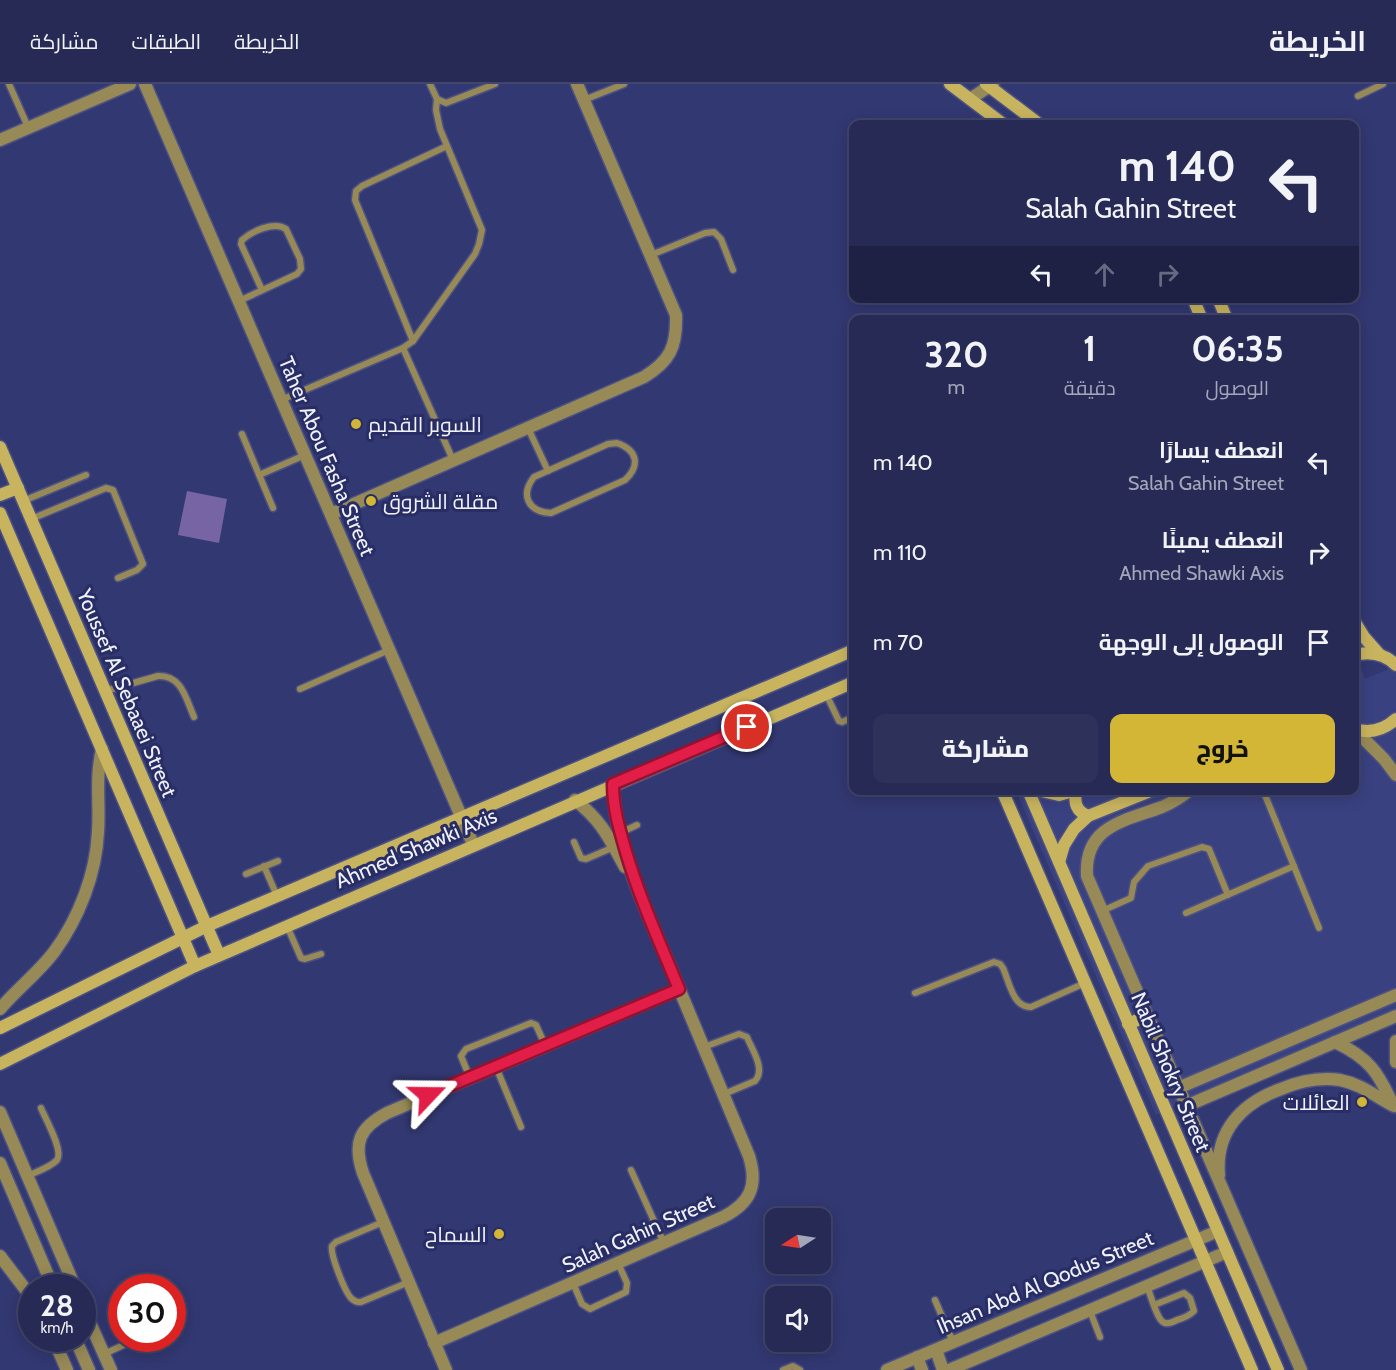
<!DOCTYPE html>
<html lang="ar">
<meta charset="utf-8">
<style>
:root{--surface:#262a55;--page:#2e325b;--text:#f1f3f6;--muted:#a4a7b9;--line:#42466c;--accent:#d3b635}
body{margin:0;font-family:Cabin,Cairo,sans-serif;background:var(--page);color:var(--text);direction:rtl;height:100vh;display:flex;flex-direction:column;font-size:22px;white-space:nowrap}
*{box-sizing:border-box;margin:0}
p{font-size:20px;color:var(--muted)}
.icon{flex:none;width:33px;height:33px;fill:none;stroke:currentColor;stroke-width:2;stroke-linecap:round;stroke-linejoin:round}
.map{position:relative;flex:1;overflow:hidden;direction:ltr}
.drawer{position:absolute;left:849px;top:231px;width:510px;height:480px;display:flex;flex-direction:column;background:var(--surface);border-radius:12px;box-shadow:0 3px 15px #0003,0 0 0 2px var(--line);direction:rtl}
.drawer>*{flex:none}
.top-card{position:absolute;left:849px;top:36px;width:510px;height:183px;border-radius:12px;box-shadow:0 3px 15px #0003,0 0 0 2px var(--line);direction:rtl;background:#262a55;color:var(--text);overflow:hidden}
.needle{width:39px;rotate:258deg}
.tools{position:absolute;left:765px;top:1124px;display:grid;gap:12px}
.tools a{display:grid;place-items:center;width:66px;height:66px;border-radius:12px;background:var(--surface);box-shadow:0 3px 15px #0003,0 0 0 2px var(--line);font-size:30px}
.speed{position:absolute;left:18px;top:1190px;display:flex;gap:12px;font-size:30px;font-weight:700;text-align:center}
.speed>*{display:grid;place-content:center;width:78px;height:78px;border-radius:50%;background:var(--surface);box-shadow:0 3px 15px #0003,0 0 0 2px var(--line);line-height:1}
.speed small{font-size:15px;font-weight:400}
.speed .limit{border:9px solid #d22;background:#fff;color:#111}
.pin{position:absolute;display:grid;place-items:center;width:51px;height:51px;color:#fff;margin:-26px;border:3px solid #fff;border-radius:50%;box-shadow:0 2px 6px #0007}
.me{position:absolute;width:66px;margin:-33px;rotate:67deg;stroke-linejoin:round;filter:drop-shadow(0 0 4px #0008)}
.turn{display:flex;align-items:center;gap:21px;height:126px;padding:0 24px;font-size:27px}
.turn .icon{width:78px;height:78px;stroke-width:2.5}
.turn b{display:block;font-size:42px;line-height:51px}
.lanes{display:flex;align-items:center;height:57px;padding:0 24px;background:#0003;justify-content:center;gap:30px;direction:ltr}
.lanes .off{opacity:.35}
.eta{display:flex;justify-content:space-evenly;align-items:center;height:102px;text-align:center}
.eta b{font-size:36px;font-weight:800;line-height:42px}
.primary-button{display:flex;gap:12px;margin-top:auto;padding:12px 24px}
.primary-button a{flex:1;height:69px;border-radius:12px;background:var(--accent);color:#111;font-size:24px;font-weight:800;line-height:69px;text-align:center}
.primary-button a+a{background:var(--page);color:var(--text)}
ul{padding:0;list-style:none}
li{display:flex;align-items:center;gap:18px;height:90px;padding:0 24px}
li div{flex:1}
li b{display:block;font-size:22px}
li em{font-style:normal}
header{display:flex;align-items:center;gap:36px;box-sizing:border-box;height:84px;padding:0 30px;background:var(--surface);border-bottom:2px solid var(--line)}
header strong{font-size:28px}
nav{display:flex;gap:33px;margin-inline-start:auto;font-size:21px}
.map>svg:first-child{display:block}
.built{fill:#3a4181}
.building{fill:#7664a4}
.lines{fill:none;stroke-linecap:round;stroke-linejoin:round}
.lane-casing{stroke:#4d5284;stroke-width:9}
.street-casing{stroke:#4d5284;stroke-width:15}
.secondary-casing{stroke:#4d5284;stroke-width:15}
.lane{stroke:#978a57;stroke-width:6}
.street{stroke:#978a57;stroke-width:12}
.secondary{stroke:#c8b45f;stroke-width:12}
.route-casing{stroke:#92132f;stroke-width:15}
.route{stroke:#e11d48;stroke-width:10}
.poi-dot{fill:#d3b635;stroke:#282d65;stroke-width:2}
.labels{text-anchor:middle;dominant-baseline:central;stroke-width:6;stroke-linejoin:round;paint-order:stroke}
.poi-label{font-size:21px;fill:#f0f2f9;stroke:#282d65;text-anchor:start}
.street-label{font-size:21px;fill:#f0f2f9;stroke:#282d65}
</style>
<header>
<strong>الخريطة</strong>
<nav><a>الخريطة</a><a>الطبقات</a><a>مشاركة</a></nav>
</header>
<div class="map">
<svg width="1396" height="1286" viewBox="0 0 1396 1286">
<rect width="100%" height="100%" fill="#323871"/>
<path class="built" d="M1355 570 1365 595 1396 582V925L1219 1001 1156 1031 1016 707 1354 706Z"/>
<path class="building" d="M187 407 227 415 219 459 178 451Z"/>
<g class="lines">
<defs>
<g id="lane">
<path d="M9 0 28 43"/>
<path d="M430 0 437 15 446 19 495 0"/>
<path d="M1358 12 1383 0"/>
<path d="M584 16 624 0"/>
<path d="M651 171 705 149 714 148 721 155 733 186"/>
<path d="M239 217 297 190 301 185 300 175 286 145C274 137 252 147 242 156L241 160 262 206"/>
<path d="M413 257 355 116 356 107 362 102 447 62"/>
<path d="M403 264 453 376"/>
<path d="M281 316 403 264 413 257 475 170 479 160 482 146 440 45 436 26 437 15"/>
<path d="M528 344 548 387"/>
<path d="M242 350 273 424"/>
<path d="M617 359C637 366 641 381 625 396L551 429C528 428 520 411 534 393L608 360Z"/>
<path d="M259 391 305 371"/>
<path d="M23 417 86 391"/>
<path d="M31 435 106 404 113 406 143 480 137 486 118 494"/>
<path d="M300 605 389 566"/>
<path d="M105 607 158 592C182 591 186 615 194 633"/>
<path d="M826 610 839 637 842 638 854 633"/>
<path d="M1263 706 1319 844"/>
<path d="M620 749 637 741"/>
<path d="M574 758 581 774 586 775 614 763"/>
<path d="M264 782 277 812"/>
<path d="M246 790 278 777"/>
<path d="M1102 827 1131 814 1134 798 1148 782 1202 763 1209 765 1228 811"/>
<path d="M1186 829 1294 782"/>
<path d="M287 842 301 874 305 875 321 870"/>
<path d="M915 909 994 878 1000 880 1003 884C1009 897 1013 924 1031 923L1085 899"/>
<path d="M704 963 739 950 747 953C752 966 766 985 755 997L724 1010"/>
<path d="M496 983 521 1043"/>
<path d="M470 994 461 972 466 965 531 939 536 941 545 961"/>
<path d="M631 1086 664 1159"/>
<path d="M27 1092C36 1088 51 1083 57 1076 64 1067 45 1034 41 1024"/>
<path d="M383 1138 336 1158 332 1162C330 1170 345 1209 352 1215 356 1218 357 1218 361 1218L409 1198"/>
<path d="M573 1199 582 1220 590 1225 594 1223 626 1208 627 1199 618 1179"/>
<path d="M1147 1202C1150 1209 1157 1235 1163 1238 1167 1241 1173 1238 1177 1236 1184 1234 1189 1232 1194 1227L1190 1214 1184 1209 1154 1221"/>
<path d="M935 1216 953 1258"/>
<path d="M1090 1227 1100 1253"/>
<path d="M104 1270 139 1254"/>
<path d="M783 1286 793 1282 800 1286"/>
</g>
<g id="street">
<path d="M145 0 473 760"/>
<path d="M970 15 993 0"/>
<path d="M0 56 130 0"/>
<path d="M331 430 644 293C670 277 677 263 676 231L577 0"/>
<path d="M1354 645 1384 675 1396 691"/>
<path d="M1190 706C1181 713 1172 719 1162 723 1124 737 1084 742 1087 792L1301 1286"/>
<path d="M575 716C602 737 609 754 625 783"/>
<path d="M0 925C17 905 38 889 54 868 79 834 96 790 98 748 100 718 95 695 102 665"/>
<path d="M1396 957V978"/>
<path d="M1335 958C1369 974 1378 988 1393 1021"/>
<path d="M1178 1004 1396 911"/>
<path d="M1186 1022 1396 932"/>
<path d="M0 1028 75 1203"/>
<path d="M0 1079 53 1203"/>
<path d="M1219 1091C1215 1047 1242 1019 1281 1005 1300 997 1319 993 1340 996 1361 1000 1375 1012 1394 1022L1396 1020"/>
<path d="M0 1172 32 1214"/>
<path d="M82 1221 111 1286"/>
<path d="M53 1254 67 1286"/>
<path d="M75 1254 89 1286"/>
<path d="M434 1259 723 1133C751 1119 758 1101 749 1072 722 1007 695 942 668 878 645 824 614 759 613 700"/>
<path d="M936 1266 943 1286"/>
<path d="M917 1273 922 1286"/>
<path d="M446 1286 363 1089C353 1059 359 1044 387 1029L679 905"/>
<path d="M887 1286 1218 1147"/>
<path d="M949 1286 1227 1168"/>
</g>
<g id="secondary">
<path d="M950 0 1003 40"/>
<path d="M986 0 1039 40"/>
<path d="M1193 214 1202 236"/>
<path d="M1218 214 1227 236"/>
<path d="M0 363 219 871"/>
<path d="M0 411 18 404"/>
<path d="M0 429 195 882"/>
<path d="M1354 537 1364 553 1379 570"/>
<path d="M1354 571C1370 567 1384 569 1396 581"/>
<path d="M1354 645C1370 650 1384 646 1396 635"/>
<path d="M1002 706 1252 1286"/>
<path d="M1028 706 1278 1286"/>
<path d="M1037 706 1059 711 1077 706"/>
<path d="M1076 707C1074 719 1076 727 1088 732"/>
<path d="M1059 778 1064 761 1074 745 1088 732 1153 706"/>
<path d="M1128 940 1147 932"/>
<path d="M0 944 207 842 854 566"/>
<path d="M0 980 195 882 854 598"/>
</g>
</defs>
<use href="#lane" class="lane-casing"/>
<use href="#street" class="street-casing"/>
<use href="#secondary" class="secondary-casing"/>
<use href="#lane" class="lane"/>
<use href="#street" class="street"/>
<use href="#secondary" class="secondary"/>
</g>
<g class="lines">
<defs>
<path id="route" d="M428 1011 679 905C660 859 640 815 626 768 619 744 613 724 613 700L747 643"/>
</defs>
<use href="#route" class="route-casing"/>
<use href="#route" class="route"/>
</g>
<g class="poi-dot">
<circle cx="356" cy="340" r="6"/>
<circle cx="371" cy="417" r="6"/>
<circle cx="1362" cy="1018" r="6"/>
<circle cx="499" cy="1150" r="6"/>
</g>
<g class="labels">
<g class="poi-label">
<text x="368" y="340">السوبر القديم</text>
<text x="383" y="417">مقلة الشروق</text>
<text x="1350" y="1018" text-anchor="end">العائلات</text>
<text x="487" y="1150" text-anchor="end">السماح</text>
</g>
<g class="street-label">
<text transform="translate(327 372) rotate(67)">Taher Abou Fasha Street</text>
<text transform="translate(127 609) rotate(67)">Youssef Al Sebaaei Street</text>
<text transform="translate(416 764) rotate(-23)">Ahmed Shawki Axis</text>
<text transform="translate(1171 988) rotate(67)">Nabil Shokry Street</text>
<text transform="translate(638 1149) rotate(-24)">Salah Gahin Street</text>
<text transform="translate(1045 1198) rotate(-23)">Ihsan Abd Al Qodus Street</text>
</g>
</g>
</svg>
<div class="tools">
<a><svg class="needle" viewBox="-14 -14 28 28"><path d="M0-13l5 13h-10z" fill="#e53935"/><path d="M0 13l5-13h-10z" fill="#a4a7b9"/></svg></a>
<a><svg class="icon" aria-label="sound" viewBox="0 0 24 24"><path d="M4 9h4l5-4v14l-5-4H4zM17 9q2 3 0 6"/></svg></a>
</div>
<div class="speed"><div>28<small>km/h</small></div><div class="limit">30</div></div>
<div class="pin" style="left:747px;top:643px;background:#d93025"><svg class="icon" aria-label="arrive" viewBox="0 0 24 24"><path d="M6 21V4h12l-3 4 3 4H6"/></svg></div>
<svg class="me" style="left:428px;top:1011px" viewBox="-20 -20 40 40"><path d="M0-17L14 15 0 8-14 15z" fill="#e11d48" stroke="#fff" stroke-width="4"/></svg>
<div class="top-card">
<div class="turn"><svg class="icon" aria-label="left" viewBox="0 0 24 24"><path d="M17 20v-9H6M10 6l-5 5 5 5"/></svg><div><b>140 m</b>Salah Gahin Street</div></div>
<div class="lanes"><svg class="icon" aria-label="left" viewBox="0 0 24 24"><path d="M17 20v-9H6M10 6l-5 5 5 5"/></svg><svg class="icon off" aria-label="ahead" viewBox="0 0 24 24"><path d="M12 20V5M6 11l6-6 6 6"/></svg><svg class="icon off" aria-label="right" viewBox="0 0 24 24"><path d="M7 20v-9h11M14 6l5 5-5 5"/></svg></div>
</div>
<section class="drawer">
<div class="eta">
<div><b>06:35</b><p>الوصول</p></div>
<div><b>1</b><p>دقيقة</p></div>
<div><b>320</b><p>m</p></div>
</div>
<ul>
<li><svg class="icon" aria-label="left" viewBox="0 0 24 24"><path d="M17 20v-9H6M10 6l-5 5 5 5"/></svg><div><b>انعطف يسارًا</b><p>Salah Gahin Street</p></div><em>140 m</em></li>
<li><svg class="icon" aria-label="right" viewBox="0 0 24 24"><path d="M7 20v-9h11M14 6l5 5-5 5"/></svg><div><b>انعطف يمينًا</b><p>Ahmed Shawki Axis</p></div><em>110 m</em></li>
<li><svg class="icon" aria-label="arrive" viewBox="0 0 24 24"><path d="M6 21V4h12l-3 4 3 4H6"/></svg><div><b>الوصول إلى الوجهة</b></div><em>70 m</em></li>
</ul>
<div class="primary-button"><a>خروج</a><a>مشاركة</a></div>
</section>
</div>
